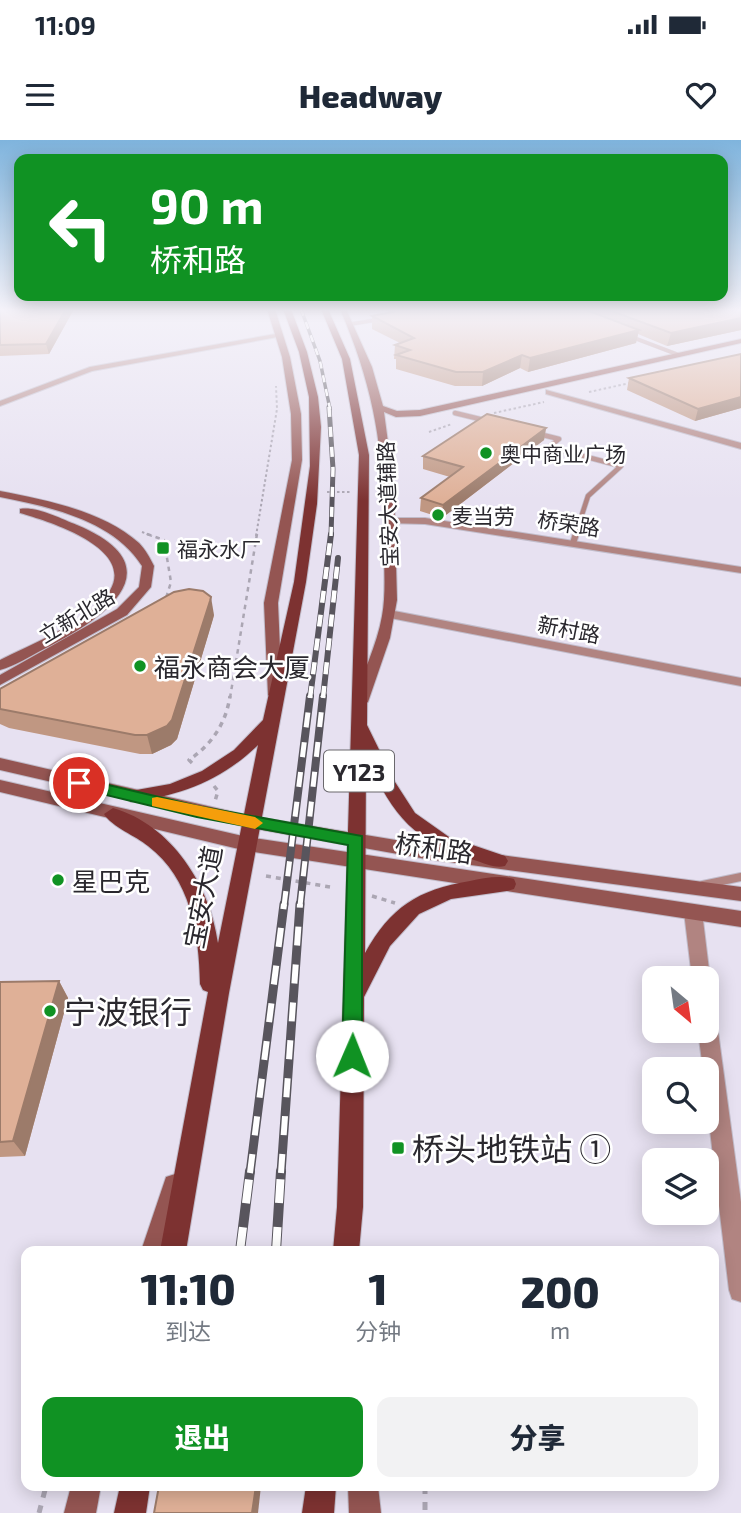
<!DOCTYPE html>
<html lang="zh">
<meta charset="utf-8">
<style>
:root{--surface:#fff;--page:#f2f2f3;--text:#1f2937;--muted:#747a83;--accent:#109223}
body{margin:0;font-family:"Exo 2","Noto Sans SC",sans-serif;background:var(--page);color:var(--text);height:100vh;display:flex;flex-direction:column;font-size:26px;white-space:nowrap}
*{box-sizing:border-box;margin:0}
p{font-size:23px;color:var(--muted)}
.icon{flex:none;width:38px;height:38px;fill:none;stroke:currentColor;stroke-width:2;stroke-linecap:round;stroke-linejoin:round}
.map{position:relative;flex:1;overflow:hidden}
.side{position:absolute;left:21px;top:1106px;width:698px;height:245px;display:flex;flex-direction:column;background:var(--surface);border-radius:14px;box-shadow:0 4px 18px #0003}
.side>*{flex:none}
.guide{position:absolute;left:14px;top:14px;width:714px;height:147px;border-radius:14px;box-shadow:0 4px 18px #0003;background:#109223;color:#fff;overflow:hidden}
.needle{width:46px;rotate:151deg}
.controls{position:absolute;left:642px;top:826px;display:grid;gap:14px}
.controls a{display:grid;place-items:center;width:77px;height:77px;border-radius:14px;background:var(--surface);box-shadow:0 4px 18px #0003;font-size:35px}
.pin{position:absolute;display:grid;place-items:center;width:60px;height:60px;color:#fff;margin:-30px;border:4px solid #fff;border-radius:50%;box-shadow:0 2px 7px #0007}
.me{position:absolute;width:77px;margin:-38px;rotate:1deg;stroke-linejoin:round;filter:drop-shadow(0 0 5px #0008)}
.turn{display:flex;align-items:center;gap:24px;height:147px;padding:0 21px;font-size:32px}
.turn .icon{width:91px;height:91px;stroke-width:2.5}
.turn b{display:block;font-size:49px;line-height:60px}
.eta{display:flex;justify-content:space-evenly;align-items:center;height:119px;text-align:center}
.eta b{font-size:42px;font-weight:800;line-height:49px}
.action{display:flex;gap:14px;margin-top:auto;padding:14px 21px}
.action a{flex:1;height:80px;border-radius:14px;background:var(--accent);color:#fff;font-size:28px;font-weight:800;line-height:80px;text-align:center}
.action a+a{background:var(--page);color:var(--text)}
.status{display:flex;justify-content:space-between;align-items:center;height:49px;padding:0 35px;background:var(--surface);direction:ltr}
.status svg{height:19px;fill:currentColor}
header{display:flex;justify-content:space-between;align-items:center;height:91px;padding:0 21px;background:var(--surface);font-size:32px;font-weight:800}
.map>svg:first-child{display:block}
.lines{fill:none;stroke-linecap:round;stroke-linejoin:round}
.service-far3-casing{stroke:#c1bcca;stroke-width:4.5}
.service-far2-casing{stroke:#c1bcca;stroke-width:6}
.service-far1-casing{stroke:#c1bcca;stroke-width:8}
.service-casing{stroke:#c1bcca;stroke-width:10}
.minor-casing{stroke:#c1bcca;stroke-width:2}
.secondary-casing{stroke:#c1bcca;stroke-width:2}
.primary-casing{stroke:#c1bcca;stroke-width:2}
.path-far3{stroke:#aba6b3;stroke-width:2;stroke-dasharray:2.5 2.5;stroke-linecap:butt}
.path-far2{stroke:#aba6b3;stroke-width:2.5;stroke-dasharray:4.5 4.5;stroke-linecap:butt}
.path-far1{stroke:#aba6b3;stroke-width:3.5;stroke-dasharray:5 5;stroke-linecap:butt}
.path{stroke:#aba6b3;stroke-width:5;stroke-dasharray:8 8;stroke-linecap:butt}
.service-far3{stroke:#b18481;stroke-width:3.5}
.service-far2{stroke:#b18481;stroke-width:4.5}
.service-far1{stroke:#b18481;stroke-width:6}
.service{stroke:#b18481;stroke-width:8}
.minor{fill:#b18481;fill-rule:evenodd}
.secondary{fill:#945552;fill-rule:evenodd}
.primary{fill:#7d3231;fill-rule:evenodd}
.rail-far5-casing{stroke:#58555d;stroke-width:3.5}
.rail-far4-casing{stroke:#58555d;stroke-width:5}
.rail-far3-casing{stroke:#58555d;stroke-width:6}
.rail-far2-casing{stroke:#58555d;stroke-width:8}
.rail-far1-casing{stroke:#58555d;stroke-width:9}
.rail-casing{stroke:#58555d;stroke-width:10}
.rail-far5{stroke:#fff;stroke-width:2.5;stroke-dasharray:7;stroke-linecap:butt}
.rail-far4{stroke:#fff;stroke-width:3.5;stroke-dasharray:10;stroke-linecap:butt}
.rail-far3{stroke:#fff;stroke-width:4.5;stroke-dasharray:12;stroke-linecap:butt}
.rail-far2{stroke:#fff;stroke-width:5;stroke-dasharray:15;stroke-linecap:butt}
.rail-far1{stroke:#fff;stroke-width:6;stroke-dasharray:19;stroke-linecap:butt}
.rail{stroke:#fff;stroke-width:8;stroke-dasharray:24;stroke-linecap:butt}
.wall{fill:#c09782}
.shaded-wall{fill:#9c7b6a}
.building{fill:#dfb097;stroke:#9c7b6a;stroke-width:2}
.route{fill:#109223;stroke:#0a5f17;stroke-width:2}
.slow{fill:#f59e0b}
.poi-dot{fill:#109223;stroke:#fff;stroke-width:2.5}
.labels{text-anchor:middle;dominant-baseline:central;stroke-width:5;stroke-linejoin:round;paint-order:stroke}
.far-poi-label{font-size:21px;fill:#2a282e;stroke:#fff;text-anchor:start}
.far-street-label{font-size:21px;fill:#2a282e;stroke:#fff}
.shield{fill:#fff;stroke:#6a686d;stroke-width:2}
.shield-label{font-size:24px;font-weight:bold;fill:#2a282e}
.poi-label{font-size:26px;fill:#2a282e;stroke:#fff;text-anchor:start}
.street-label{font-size:26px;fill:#2a282e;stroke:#fff}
.near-poi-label{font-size:32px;fill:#2a282e;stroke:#fff;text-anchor:start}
</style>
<div class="status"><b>11:09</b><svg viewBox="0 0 49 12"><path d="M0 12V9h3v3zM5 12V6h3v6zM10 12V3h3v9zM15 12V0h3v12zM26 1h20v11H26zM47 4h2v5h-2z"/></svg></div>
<header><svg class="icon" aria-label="menu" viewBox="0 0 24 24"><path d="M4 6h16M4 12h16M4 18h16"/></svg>Headway<svg class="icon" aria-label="heart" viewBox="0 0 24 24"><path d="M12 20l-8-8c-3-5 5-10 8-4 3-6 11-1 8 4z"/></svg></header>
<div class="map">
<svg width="741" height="1373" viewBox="0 0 741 1373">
<rect width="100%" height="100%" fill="#e7e1f1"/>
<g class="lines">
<defs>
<g id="service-far3">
<path d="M351 184 383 179"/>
<path d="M629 196 679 215"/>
</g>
<g id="service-far2">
<path d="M455 273 488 281"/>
<path d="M535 293 559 299 549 307 621 326 588 356 575 396"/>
</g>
<path id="service-far1" d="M573 403 576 394"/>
<path id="service" d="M703 745 741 737"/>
<g id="minor">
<path d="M281 193 283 196 92 231 0 266V261L90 227Z"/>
<path d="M546 250 741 303V309L546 254Z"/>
<path d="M390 378H425L741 427V433L425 384 386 383V379Z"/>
<path d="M389 470 741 538V546L385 477 383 474Z"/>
<path d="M693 765 699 767 702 772 710 838 707 844V838H692L684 772 687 767Z"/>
<path d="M707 875 714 878 717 884 741 1062V1162L732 1159 729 1150 707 965V929H703L698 891H707Z"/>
</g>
<g id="secondary">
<path d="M267 169H275L290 217 301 274 302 320 278 463 282 555 275 560 268 555 264 463 292 320 291 274 282 217Z"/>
<path d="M340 169H346L372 227 383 266 397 271 420 270 741 199V203L420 276 396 277 384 272 394 348 397 460 390 498 368 562 361 567 354 562C362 533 377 506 382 476 386 454 384 430 384 407 385 317 376 252 340 169Z"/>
<path d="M0 351C46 360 103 371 139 403 145 409 150 418 154 426L151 447 127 475 0 545V535L117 469 139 447 142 426C113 380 50 367 0 357Z"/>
<path d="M20 369C37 366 61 379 77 385 179 428 102 480 44 509 30 516 15 526 0 530V520C32 504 67 490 95 467 156 416 58 384 20 373Z"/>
<path d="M0 618 251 676 426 705 741 747V761L426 719 251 688 0 630Z"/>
<path d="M0 640 247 697 741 771V787L247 711 0 652Z"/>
<path d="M175 1034 184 1037 187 1046 167 1111H141L166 1037Z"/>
<path d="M71 1346H101L96 1373H64Z"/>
<path d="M348 1346H378L381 1373H349Z"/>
</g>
<g id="primary">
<path d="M283 169H291L307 212 318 257 321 287 317 364 306 442 229 853 186 1111H160L208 852 203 850 200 844C199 793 191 739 148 706 136 696 112 687 104 674L113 668C172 685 210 746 218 803L258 605C222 640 180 656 131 662L123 656 125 652 170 644 202 631 234 610 263 580 294 442 310 326 309 257 299 212Z"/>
<path d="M321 169H328L350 219 369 315 367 585 395 642 415 673 449 697 505 716 508 721 505 726C495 729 484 723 474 720 413 702 391 673 366 616L365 813C391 767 417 750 470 741 483 738 501 735 514 739L516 744 514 749 507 751 451 759 419 774 390 806 364 857 363 1067 359 1111H333L337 1067 359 315 342 219Z"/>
<path d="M120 1346H150L146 1373H114Z"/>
<path d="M306 1346H336L334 1373H302Z"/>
</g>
</defs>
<use href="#service-far3" class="service-far3-casing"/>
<use href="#service-far2" class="service-far2-casing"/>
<use href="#service-far1" class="service-far1-casing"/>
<use href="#service" class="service-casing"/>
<use href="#minor" class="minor-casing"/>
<use href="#secondary" class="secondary-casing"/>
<use href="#primary" class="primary-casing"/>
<g class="path-far3">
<path d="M589 252 630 243"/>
<path d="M494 273 544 262"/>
<path d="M429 292 452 284"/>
<path d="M327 352H350"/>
<path d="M142 392 152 396"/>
<path d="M256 396 277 269 276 246"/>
</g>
<g class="path-far2">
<path d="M147 394 164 400 171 442 166 458"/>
<path d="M230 558 257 394"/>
</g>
<g class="path-far1">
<path d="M192 623 189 620C211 605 226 584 230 556"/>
<path d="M214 646 218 651 215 661"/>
<path d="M205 708 201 724 221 728"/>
<path d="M266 736 330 747"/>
<path d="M372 756 395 763"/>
</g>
<g class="path">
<path d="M425 1346V1373"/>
<path d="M39 1373 46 1346"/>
</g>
<use href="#service-far3" class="service-far3"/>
<use href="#service-far2" class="service-far2"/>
<use href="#service-far1" class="service-far1"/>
<use href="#service" class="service"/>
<use href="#minor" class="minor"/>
<use href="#secondary" class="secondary"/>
<use href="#primary" class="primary"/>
<defs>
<path id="rail-far5" d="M301 169 320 221 330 269"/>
<path id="rail-far4" d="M329 267 333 329 331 396"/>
<g id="rail-far3">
<path d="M310 558 331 394"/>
<path d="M323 558 338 418"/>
</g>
<g id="rail-far2">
<path d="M284 766 310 556"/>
<path d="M300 766 323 556"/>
</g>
<g id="rail-far1">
<path d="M250 1033 284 764"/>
<path d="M281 1033 300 764"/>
</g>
<g id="rail">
<path d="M240 1111 250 1031"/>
<path d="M276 1111 281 1031"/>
</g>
</defs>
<use href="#rail-far5" class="rail-far5-casing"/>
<use href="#rail-far4" class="rail-far4-casing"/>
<use href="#rail-far3" class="rail-far3-casing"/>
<use href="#rail-far2" class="rail-far2-casing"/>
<use href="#rail-far1" class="rail-far1-casing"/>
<use href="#rail" class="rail-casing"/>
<use href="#rail-far5" class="rail-far5"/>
<use href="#rail-far4" class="rail-far4"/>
<use href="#rail-far3" class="rail-far3"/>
<use href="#rail-far2" class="rail-far2"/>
<use href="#rail-far1" class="rail-far1"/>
<use href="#rail" class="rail"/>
</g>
<g class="wall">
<path d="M0 169H74L49 214 0 216Z"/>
<path d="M395 169H741V190L667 206 638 194 636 203 528 232 520 228 482 246H455L396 229V219H394L395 205 400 203 372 189V176L388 173V170Z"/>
<path d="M741 214V268L695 281 627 250 629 238Z"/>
<path d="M546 288 544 300 442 378 420 371 421 358 450 337 423 329V316Z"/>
<path d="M214 475 177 599 171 605 152 614H140L9 588 0 584V549Z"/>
<path d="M59 841 68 858 25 1016 0 1017V842Z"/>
</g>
<g class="shaded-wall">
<path d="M66 169H74L49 214 46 204Z"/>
<path d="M741 178V190L667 206 671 193Z"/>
<path d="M639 190 636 203 528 232 530 218Z"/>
<path d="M522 215 520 228 482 246 483 232Z"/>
<path d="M741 257V268L695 281 698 269Z"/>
<path d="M546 288 544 300 442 378 443 365Z"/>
<path d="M211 457 214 475 213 479 177 599 171 605 152 614 147 595Z"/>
<path d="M59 841 68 858 25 1016 13 1001Z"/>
<path d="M256 1346H261L258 1373H252Z"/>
</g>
<g class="building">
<path d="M0 169H66L46 204 0 205Z"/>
<path d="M395 169H584L639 190 530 218 522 215 483 232H456L396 215 410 210 395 205 414 198 372 176 393 172 388 170Z"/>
<path d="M606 169H741V178L671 193Z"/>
<path d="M741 214V257L698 269 629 238Z"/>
<path d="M487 274 546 288 443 365 421 358 463 327 423 316Z"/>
<path d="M189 449 203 451 211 457 210 461 172 580 167 586 147 595H135L0 569V549L174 452Z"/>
<path d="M59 841 13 1001 0 1002V842Z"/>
<path d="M159 1346H256L252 1373H154Z"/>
</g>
<linearGradient id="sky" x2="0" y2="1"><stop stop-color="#7fb4dd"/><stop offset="0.47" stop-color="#f4f2f9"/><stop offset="1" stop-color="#f4f2f9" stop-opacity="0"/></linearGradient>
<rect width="741" height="361" fill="url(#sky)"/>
<path class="route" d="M79 638 197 666 362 696V916L359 923 352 926 345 923 342 916 348 705 197 677 73 647 71 643Z"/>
<path class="slow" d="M157 657 255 677 263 683 255 689 152 666V658Z"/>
<g class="poi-dot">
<circle cx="486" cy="313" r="7"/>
<circle cx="438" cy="375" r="7"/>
<rect x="156" y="401" width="14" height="14" rx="3.5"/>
<circle cx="140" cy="526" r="7"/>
<circle cx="58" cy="740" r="7"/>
<circle cx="50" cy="871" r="7"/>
<rect x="391" y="1001" width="14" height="14" rx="3.5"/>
</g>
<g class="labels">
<g class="far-poi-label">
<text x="500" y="313">奥中商业广场</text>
<text x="452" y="375">麦当劳</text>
<text x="177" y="408">福永水厂</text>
</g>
<g class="far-street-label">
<text transform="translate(387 364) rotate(-92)">宝安大道辅路</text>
<text transform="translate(569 383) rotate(9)">桥荣路</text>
<text transform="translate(76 475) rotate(-31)">立新北路</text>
<text transform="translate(569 489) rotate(11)">新村路</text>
</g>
<rect class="shield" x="324" y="610.5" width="70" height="41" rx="5"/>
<g class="shield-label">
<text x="359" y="631">Y123</text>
</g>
<g class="poi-label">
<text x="154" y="526">福永商会大厦</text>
<text x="72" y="740">星巴克</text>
</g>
<g class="street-label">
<text transform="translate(434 707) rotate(8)">桥和路</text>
<text transform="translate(202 757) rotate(-79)">宝安大道</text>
</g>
<g class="near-poi-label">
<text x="64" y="871">宁波银行</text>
<text x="412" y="1008">桥头地铁站 ①</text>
</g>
</g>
</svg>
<div class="controls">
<a><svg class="needle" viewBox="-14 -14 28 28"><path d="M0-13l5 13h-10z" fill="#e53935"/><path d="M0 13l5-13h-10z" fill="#747a83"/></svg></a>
<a><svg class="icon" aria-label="search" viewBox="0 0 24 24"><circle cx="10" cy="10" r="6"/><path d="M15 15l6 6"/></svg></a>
<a><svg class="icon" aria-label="layers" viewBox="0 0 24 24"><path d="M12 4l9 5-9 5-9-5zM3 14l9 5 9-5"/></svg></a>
</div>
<div class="pin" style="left:79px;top:643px;background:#d93025"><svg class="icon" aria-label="arrive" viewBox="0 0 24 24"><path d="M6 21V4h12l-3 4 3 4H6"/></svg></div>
<svg class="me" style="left:352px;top:916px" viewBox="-20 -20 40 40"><circle r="19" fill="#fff"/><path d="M0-13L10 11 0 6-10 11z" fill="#109223"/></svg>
<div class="guide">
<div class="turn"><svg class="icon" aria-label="left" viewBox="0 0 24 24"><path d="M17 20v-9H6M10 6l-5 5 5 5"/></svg><div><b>90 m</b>桥和路</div></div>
</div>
<section class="side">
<div class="eta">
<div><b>11:10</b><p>到达</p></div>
<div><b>1</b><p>分钟</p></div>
<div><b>200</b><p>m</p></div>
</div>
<div class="action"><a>退出</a><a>分享</a></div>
</section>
</div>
